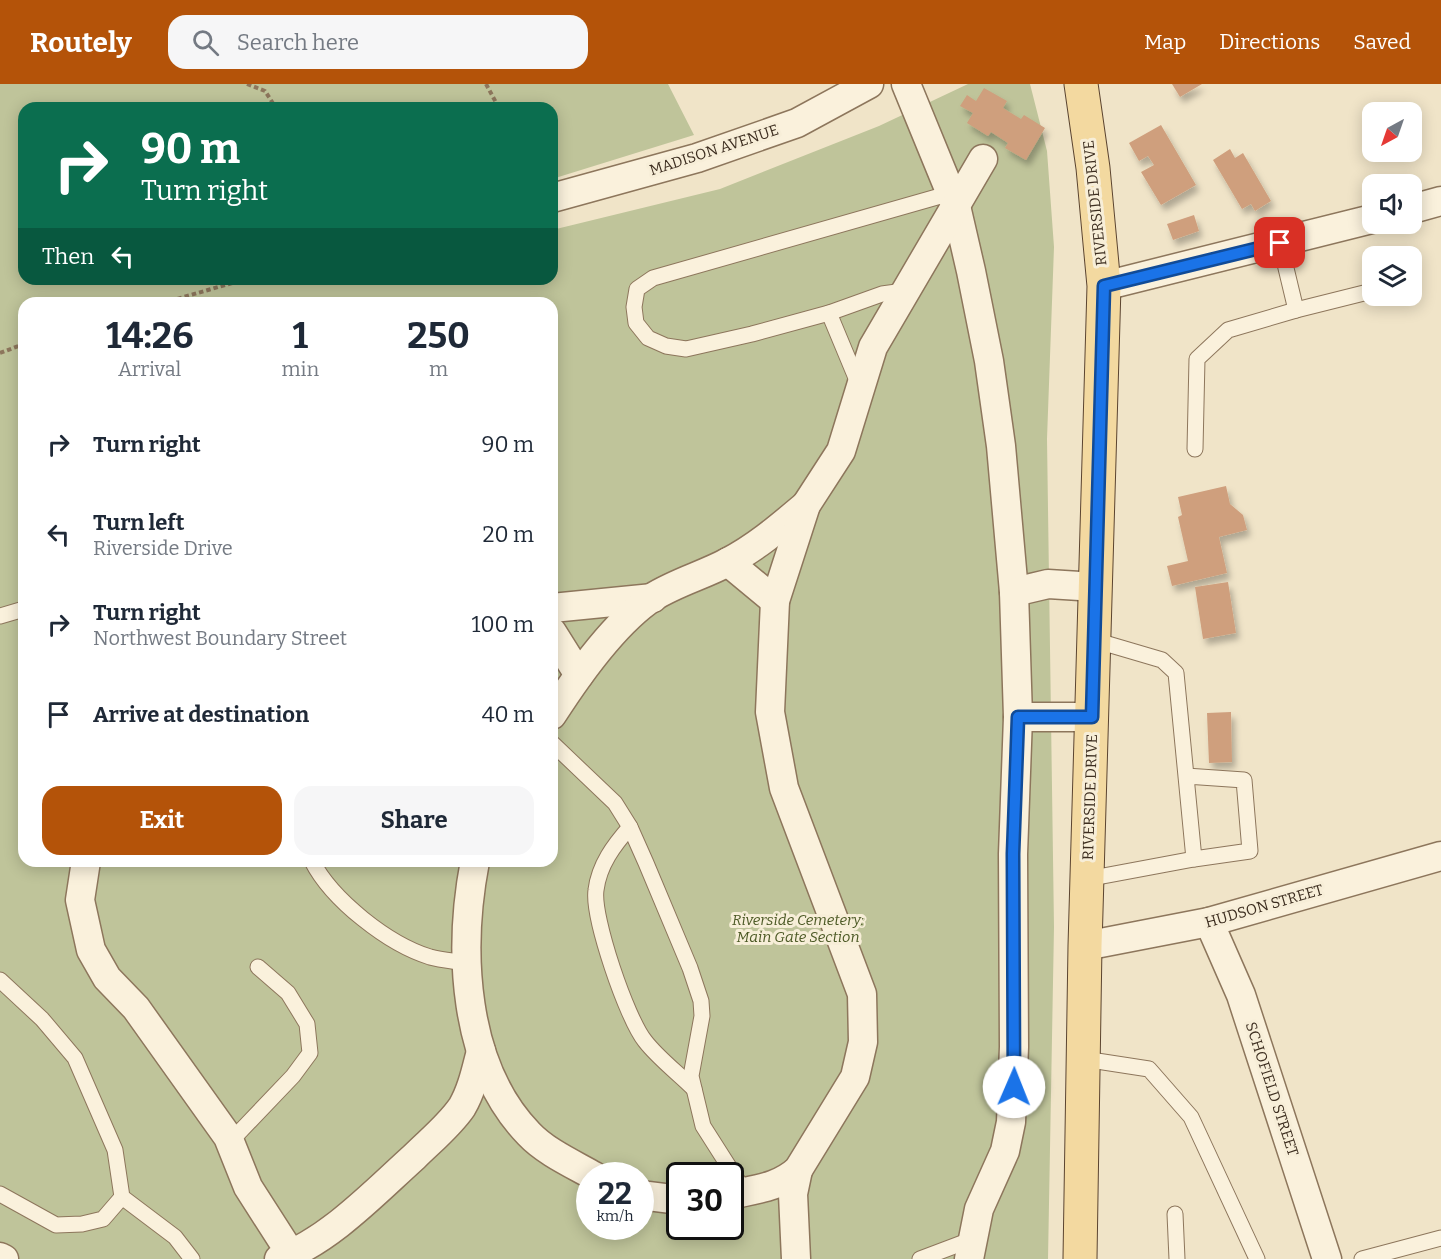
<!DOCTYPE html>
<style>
:root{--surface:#fff;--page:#f6f6f7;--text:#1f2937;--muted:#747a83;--accent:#b45309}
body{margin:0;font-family:Bitter,serif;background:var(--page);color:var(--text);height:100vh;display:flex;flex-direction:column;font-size:22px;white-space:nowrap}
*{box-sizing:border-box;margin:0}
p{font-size:20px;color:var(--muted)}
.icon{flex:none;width:33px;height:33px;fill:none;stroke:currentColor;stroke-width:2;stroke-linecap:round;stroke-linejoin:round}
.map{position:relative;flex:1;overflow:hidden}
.side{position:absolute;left:18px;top:213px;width:540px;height:570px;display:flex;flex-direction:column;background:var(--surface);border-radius:18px;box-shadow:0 3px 15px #0003}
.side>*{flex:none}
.guide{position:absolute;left:18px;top:18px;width:540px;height:183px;border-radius:18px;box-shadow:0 3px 15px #0003;background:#0b6e4f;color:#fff;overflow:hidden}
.needle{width:39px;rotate:220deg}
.fabs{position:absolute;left:1362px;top:18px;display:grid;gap:12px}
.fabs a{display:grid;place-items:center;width:60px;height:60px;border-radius:12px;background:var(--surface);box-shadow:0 3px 15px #0003;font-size:30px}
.speed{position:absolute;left:576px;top:1078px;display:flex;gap:12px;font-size:30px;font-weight:700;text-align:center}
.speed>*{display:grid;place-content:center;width:78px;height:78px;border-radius:50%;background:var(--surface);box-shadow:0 3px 15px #0003;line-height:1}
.speed small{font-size:15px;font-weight:400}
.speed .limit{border:3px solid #111;border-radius:9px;background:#fff;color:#111}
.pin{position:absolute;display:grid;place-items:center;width:51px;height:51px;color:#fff;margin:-26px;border-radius:12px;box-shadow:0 3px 9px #0006}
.me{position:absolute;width:66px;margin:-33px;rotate:1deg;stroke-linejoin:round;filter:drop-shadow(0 0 4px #0008)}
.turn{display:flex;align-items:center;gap:21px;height:126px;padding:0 24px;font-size:27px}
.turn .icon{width:78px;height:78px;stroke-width:2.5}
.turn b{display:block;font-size:42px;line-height:51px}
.then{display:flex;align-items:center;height:57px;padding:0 24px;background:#0003;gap:12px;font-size:22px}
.eta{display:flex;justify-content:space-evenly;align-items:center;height:102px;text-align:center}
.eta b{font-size:36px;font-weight:700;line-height:42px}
.primary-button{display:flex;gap:12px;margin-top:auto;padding:12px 24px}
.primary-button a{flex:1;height:69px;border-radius:18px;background:var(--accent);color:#fff;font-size:24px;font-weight:700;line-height:69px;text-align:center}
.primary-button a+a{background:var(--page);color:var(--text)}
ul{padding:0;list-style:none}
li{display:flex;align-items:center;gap:18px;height:90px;padding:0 24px}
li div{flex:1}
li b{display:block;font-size:22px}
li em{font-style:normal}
header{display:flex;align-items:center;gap:36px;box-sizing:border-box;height:84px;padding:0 30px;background:var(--accent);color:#fff}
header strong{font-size:28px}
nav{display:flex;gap:33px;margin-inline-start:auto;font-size:21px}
.search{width:420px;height:54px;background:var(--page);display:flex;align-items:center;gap:15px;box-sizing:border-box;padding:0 21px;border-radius:18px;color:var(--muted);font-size:22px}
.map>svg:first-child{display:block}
.cemetery{fill:#bfc49a;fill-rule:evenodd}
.building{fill:#cf9f7d;filter:url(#shadow)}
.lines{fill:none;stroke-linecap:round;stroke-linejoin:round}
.service-casing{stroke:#8d765c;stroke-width:17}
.minor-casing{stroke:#8d765c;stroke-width:31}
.primary-casing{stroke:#5b4430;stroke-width:35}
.path{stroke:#8d765c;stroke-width:4;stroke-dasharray:4.5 3;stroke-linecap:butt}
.service{stroke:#faf1dc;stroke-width:15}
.minor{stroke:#faf1dc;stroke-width:28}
.primary{stroke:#f3d9a0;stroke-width:33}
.route-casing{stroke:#114b97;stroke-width:15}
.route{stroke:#1a73e8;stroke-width:10}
.labels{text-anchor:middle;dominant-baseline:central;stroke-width:6;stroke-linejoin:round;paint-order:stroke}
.street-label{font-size:15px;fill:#3d2e20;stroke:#f7eed8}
.park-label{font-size:15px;font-style:italic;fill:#4d5a26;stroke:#f7eed8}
</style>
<header>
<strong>Routely</strong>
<div class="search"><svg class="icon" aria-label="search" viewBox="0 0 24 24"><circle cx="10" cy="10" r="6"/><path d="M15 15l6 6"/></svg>Search here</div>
<nav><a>Map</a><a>Directions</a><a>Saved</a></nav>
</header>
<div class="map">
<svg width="1441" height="1175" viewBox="0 0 1441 1175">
<defs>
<filter id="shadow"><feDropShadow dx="3.5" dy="6" stdDeviation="3" flood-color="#0004"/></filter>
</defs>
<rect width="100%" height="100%" fill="#f0e4c8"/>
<path class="cemetery" d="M0 0H668L694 51 552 95V24H24V195H552V146L720 105 879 42 968 0H1030L1047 67 1054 163 1047 355 1054 843 1048 1175H0ZM24 219H552V777H24ZM590 1092H640V1143H590ZM680 1092H730V1143H680Z"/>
<g class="building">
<path d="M1172 0H1202L1180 13Z"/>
<path d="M984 4 1007 17 1003 24 1021 35 1024 31 1045 44 1026 76 1005 64 1008 59 991 48 988 52 967 39 973 29 960 22 967 11 976 17Z"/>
<path d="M1161 41 1196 101 1161 121 1141 88 1154 81 1148 72 1139 77 1129 59Z"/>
<path d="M1230 65 1235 74 1243 69 1271 117 1255 127 1251 120 1242 125 1213 76Z"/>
<path d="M1194 131 1199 147 1173 156 1167 140Z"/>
<path d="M1226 402 1230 420 1243 431 1247 446 1219 453 1227 489 1172 502 1167 482 1188 477 1178 433 1182 431 1178 413Z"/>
<path d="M1228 498 1236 549 1203 555 1195 503Z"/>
<path d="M1231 628 1232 678 1209 679 1207 629Z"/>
</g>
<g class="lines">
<defs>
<g id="service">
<path d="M1280 159 1296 226 1372 207"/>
<path d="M904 207 882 210 829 229 752 250 686 265 666 262 648 254 636 239 634 223 637 205 653 194 951 109"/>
<path d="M829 229 859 301"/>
<path d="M1195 365 1197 275 1228 246 1296 226"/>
<path d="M0 532 24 525"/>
<path d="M1094 556 1162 576 1176 589 1194 775 1250 767 1244 696 1186 692"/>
<path d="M552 659 615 719 630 743 646 779 690 884 701 917 702 932 691 992 703 1042 745 1108"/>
<path d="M630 743C614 761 599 781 596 806 592 833 627 935 645 957 658 974 678 989 694 1005"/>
<path d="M312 777C332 816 388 860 430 873 441 876 454 877 466 879"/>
<path d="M1087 795 1194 775"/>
<path d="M0 896 42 935 75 974 115 1066 122 1113 175 1153 192 1175"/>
<path d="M1084 975 1149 985 1191 1033 1257 1175"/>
<path d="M230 1058 293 992 310 969 307 940 288 909 258 883"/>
<path d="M0 1110 56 1141 82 1140 103 1135 122 1113"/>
<path d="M1175 1130 1177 1175"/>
<path d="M920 1175 973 1155"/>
<path d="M1362 1175 1441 1154"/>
</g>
<g id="minor">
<path d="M906 0 956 122 971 187 989 277 1001 362 1014 508 1018 633 1013 770 1014 963 1011 1038 1005 1067 979 1125 969 1175"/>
<path d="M552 114 697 74 797 39 869 0"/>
<path d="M1412 125 1441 117"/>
<path d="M1104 202 1372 135"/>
<path d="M728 478 775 517"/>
<path d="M1014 508 1048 500 1096 503"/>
<path d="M552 524 653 514"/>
<path d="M552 548 579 591"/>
<path d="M552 631C577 592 614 539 653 513 677 498 704 491 728 478 757 463 781 442 806 421"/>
<path d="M1018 633H1092"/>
<path d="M86 777 80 816 91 866 107 894 136 924 228 1053 248 1103 291 1170"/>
<path d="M475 777C458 865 462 981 529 1050 546 1068 573 1080 594 1092"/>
<path d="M1209 838 1241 911 1327 1175"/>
<path d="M1085 862 1209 838 1441 772"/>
<path d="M640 1111 680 1116"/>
<path d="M730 1111C756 1105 778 1104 798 1086L855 993 863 958 862 910 784 704 770 628 775 517 806 421 841 367 873 263 983 75"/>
<path d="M0 1173 4 1175"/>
<path d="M279 1175C330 1156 374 1109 414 1073 430 1057 449 1042 462 1023 472 1006 476 986 481 967"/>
<path d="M796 1175 793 1110 798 1086"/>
</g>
<path id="primary" d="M1080 1175 1085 862 1104 202 1093 84 1081 0"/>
</defs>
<use href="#service" class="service-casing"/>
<use href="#minor" class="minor-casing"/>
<use href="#primary" class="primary-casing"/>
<g class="path">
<path d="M247 0 265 7 276 24"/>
<path d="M486 0 499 24"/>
<path d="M163 219 246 195"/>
<path d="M0 269 24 260"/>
</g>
<use href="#service" class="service"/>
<use href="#minor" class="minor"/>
<use href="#primary" class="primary"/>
</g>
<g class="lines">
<defs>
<path id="route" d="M1014 1003 1013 770 1018 633H1092L1104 202 1280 159"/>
</defs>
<use href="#route" class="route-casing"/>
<use href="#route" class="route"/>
</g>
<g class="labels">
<g class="street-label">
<text transform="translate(714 66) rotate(-18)">MADISON AVENUE</text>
<text transform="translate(1095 119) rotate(-96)">RIVERSIDE DRIVE</text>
<text transform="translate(1090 713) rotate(-88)">RIVERSIDE DRIVE</text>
<text transform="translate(1264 822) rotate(-16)">HUDSON STREET</text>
<text transform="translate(1272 1005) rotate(72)">SCHOFIELD STREET</text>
</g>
<g class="park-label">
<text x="798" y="836">Riverside Cemetery:<tspan x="798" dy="17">Main Gate Section</tspan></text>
</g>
</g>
</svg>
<div class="fabs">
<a><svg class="needle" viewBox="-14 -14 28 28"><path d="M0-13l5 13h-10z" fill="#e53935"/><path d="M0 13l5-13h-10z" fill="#747a83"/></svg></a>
<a><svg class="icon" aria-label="sound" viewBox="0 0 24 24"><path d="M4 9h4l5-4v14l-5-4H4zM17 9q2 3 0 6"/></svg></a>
<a><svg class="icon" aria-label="layers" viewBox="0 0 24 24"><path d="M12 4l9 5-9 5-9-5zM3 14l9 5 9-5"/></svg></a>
</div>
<div class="speed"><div>22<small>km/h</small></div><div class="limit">30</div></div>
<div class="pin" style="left:1280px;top:159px;background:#d93025"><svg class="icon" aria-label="arrive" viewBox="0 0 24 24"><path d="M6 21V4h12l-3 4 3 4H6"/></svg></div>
<svg class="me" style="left:1014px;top:1003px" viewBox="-20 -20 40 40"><circle r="19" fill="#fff"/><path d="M0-13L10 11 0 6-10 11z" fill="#1a73e8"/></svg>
<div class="guide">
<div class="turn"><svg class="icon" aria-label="right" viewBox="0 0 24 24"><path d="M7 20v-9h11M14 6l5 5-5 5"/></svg><div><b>90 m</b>Turn right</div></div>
<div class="then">Then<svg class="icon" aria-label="left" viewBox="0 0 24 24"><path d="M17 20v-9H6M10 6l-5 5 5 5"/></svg></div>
</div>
<section class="side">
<div class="eta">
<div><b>14:26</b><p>Arrival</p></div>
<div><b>1</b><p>min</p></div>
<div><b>250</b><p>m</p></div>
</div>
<ul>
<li><svg class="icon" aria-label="right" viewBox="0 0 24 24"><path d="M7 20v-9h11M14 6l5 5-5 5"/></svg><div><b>Turn right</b></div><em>90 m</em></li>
<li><svg class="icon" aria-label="left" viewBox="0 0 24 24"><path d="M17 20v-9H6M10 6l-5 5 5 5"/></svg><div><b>Turn left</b><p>Riverside Drive</p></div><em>20 m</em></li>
<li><svg class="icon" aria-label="right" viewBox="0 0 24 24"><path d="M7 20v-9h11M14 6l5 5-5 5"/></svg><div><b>Turn right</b><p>Northwest Boundary Street</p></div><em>100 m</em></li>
<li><svg class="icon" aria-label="arrive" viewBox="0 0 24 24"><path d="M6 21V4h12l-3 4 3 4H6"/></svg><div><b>Arrive at destination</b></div><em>40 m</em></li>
</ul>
<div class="primary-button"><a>Exit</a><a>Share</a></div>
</section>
</div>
